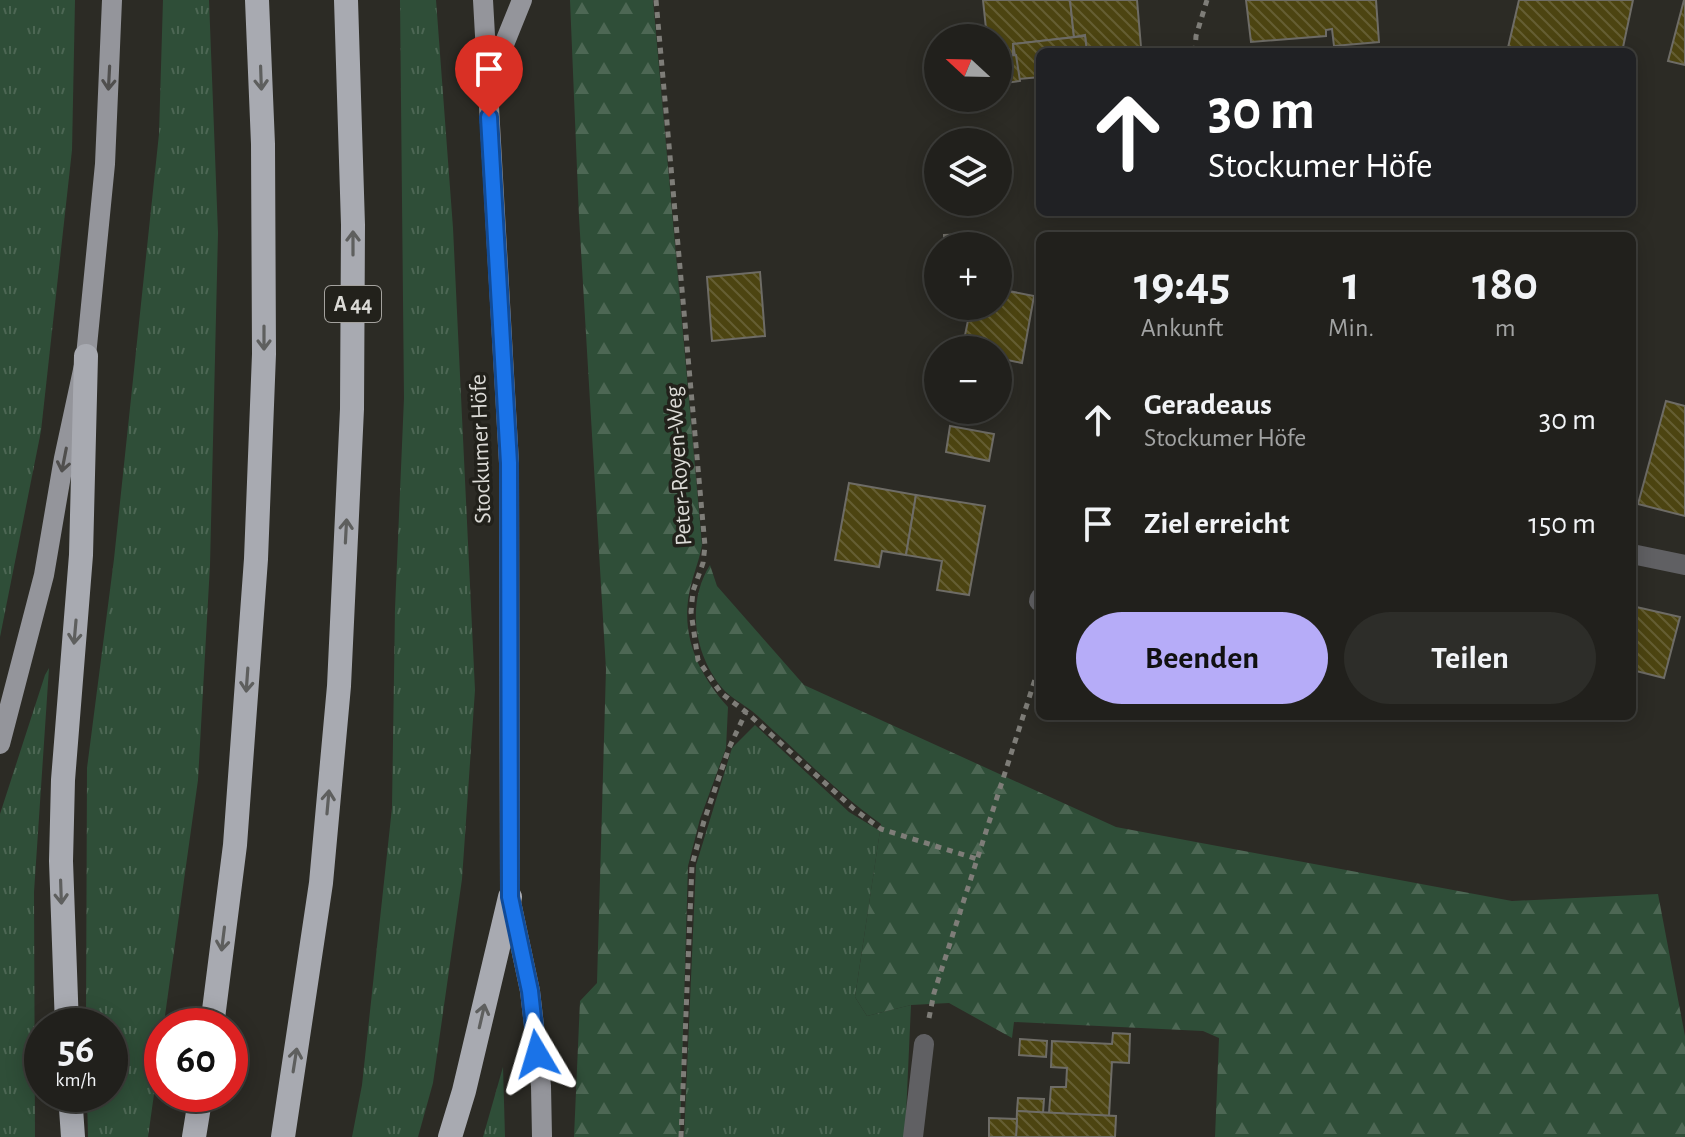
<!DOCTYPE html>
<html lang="de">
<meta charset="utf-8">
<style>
:root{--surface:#21201c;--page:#2d2d29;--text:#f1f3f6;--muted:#a2a3a3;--line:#3e3e3b;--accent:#b6acf8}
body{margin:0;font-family:"Alegreya Sans",sans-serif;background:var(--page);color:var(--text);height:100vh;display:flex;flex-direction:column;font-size:30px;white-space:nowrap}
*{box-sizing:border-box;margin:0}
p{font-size:26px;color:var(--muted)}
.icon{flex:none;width:44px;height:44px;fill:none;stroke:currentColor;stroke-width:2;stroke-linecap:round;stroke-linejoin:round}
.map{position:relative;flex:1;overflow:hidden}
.drawer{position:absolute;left:1036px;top:232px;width:600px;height:488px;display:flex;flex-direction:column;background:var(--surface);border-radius:12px;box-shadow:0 4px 20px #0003,0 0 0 2px var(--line)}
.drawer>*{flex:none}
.banner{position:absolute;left:1036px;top:48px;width:600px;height:168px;border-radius:12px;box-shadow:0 4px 20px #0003,0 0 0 2px var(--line);background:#202124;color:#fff;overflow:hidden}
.needle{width:52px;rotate:292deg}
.tools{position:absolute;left:924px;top:24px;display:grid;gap:16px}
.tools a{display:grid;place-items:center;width:88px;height:88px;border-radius:50%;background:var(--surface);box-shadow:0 4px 20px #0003,0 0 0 2px var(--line);font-size:40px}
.speed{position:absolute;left:24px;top:1008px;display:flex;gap:16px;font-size:40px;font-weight:700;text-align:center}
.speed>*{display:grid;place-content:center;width:104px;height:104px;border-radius:50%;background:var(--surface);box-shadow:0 4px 20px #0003,0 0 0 2px var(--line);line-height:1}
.speed small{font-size:20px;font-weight:400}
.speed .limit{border:12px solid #d22;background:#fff;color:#111}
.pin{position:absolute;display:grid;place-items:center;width:68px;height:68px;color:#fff;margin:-82px -34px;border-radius:50% 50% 50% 0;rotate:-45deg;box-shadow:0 0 8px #0007}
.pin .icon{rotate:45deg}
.me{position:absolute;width:88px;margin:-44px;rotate:353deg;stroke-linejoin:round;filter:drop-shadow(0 0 6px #0008)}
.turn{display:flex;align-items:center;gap:28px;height:168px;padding:0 40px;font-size:36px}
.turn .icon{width:104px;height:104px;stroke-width:2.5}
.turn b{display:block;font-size:56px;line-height:68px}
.eta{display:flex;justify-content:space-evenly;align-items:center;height:136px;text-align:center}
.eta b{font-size:48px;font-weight:700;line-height:56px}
.primary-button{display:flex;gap:16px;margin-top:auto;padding:16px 40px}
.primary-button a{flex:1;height:92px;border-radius:48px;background:var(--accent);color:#111;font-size:32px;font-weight:700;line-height:92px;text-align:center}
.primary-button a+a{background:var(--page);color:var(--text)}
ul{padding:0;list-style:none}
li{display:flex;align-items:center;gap:24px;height:104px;padding:0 40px}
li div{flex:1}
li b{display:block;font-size:30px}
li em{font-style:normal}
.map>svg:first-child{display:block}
.grass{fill:url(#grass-tufts)}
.forest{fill:url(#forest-firs)}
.building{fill:url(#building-back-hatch);stroke:#6e6c66;stroke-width:2}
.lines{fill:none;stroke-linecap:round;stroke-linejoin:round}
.path{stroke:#7e7d78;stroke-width:5;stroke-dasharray:6 6;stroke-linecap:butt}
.street{stroke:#606063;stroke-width:20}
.primary{stroke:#94959b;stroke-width:20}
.highway{stroke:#a8aab1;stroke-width:24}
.oneway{stroke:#504f4e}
.oneway2{stroke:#5e5f5e}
.route-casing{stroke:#114b97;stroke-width:20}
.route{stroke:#1a73e8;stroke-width:14}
.labels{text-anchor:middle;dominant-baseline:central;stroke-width:7;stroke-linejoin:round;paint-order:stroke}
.shield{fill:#22211b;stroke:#a4a29e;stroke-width:2}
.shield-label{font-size:22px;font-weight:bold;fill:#dbdad6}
.street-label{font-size:24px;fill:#dbdad6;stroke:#22211b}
</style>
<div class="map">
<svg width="1685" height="1137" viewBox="0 0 1685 1137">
<defs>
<pattern id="grass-tufts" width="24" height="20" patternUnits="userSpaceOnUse" patternTransform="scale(2)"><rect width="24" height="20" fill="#2f4e38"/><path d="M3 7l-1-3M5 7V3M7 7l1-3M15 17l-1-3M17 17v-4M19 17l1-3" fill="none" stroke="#4d6754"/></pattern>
<pattern id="forest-firs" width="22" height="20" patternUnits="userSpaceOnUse" patternTransform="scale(2)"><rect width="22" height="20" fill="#2f4e38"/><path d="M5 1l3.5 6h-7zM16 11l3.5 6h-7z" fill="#4d6754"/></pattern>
<pattern id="building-back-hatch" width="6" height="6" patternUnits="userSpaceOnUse" patternTransform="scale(2)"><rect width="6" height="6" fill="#4c4411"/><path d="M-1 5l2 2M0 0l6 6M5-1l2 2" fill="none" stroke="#655e33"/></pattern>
</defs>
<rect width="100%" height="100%" fill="#2c2b25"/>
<g class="grass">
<path d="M0 0H75L72 150 41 431 0 637Z"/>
<path d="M163 0H209L218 233 210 565 198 780 148 1137H88L87 1094H110V1026H86L87 768 114 559 159 134Z"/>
<path d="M400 0H436L453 228 475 690 462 879 433 1083 418 1137H352L362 1085 392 808 395 609 404 398Z"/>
<path d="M49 668 34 892 35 1137H0V814L45 675Z"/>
<path d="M755 725 849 812 880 831 855 997 867 1016 911 1005 905 1137H684L696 865 732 748Z"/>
<path d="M503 1067 505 1137H483Z"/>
</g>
<g class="forest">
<path d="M570 0H653L702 545C699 562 692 577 689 594 681 638 700 676 728 707L726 748 700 819 688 866 680 1137H574L580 1001 597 983 606 669 579 217Z"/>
<path d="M710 565 717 586 804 685 1116 827 1512 901 1658 894 1685 1036V1137H1215L1219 1038 1203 1031 1014 1022 1012 1038 949 1003 911 1005 867 1016 855 997 881 824C846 799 815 769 784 740 773 731 763 720 752 711 743 704 731 698 723 689 694 655 686 603 710 565Z"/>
</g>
<g class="building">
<path d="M983 0H1070L1074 37 1013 44V55L998 57V38H987Z"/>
<path d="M1070 0H1137L1141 47 1087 52 1085 35 1074 37Z"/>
<path d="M1246 0H1376L1379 42 1334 46 1332 29 1326 30V36L1251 42Z"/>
<path d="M1519 0H1633L1622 52H1507Z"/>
<path d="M1684 0H1685V65L1668 61Z"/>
<path d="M1085 36 1087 52H1040V77L1019 79 1013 44Z"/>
<path d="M1141 47 1142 52H1104Z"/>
<path d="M1016 55 1020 81 998 84V57Z"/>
<path d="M973 234V246H944V235Z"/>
<path d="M760 272 765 336 712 341 707 277Z"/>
<path d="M998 289 1034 296 1022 363 998 358V350H962L971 306H998Z"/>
<path d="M1666 401 1685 406V516L1638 504Z"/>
<path d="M950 426 994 434 989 461 946 452Z"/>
<path d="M849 483 916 495 906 555 882 551 879 567 835 560Z"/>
<path d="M916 495 985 506 969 595 937 590 942 561 906 555Z"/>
<path d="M1632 606 1680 617 1664 678 1632 670Z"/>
<path d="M1113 1033 1130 1034 1129 1063 1112 1062 1109 1116 1049 1113 1051 1087H1066L1067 1068 1051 1067 1052 1041 1112 1044Z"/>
<path d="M1020 1039 1047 1041 1046 1057 1019 1055Z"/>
<path d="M1018 1098 1044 1099 1043 1113 1017 1111Z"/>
<path d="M1017 1111 1116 1116 1115 1137H1016Z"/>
<path d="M989 1118 1017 1119 1016 1137H989Z"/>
</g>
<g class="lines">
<g class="path">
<path d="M656 0 705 546 703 563 693 591 691 612 698 660 721 693 746 712 854 809 881 829 977 859"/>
<path d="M1195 52 1196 36 1207 0"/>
<path d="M929 1018 934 993 1040 664"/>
<path d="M681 1137 692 865 704 821 729 748 746 712"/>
</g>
<g class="street">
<path d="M1632 554 1685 565"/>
<path d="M1039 601 1040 598"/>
<path d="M913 1137 924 1044"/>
</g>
<g class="primary">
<path d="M483 0 509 463 510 897 530 991 541 1086 542 1137"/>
<path d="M490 79 522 0"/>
<path d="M0 744 44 575 64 458 86 356 105 164 112 0"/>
</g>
<g class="highway">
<path d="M67 1026 61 861 63 780 81 555 86 356"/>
<path d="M212 1026 235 845 256 559 264 354 263 144 257 0"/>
<path d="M70 1094 73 1137"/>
<path d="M194 1137 201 1094"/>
<path d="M283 1137 321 883 339 686 352 409 353 225 346 0"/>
<path d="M450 1137 464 1091 510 897"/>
</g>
</g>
<defs><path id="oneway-shaft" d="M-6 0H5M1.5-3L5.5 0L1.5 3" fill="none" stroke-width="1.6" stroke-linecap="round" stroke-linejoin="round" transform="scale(2)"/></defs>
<g class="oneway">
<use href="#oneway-shaft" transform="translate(109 78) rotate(93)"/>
<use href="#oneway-shaft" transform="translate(64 460) rotate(101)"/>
</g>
<g class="oneway2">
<use href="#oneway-shaft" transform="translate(261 78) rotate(88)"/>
<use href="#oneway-shaft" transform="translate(353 243) rotate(-90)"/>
<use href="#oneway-shaft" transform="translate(264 338) rotate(90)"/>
<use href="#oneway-shaft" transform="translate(346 531) rotate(-87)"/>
<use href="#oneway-shaft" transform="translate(75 632) rotate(95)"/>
<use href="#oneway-shaft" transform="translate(247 680) rotate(94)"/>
<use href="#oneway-shaft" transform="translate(328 802) rotate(-85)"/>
<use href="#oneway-shaft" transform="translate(61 892) rotate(88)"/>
<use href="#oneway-shaft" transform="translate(223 939) rotate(97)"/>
<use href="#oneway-shaft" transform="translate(482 1016) rotate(-77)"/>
<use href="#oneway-shaft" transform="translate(295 1060) rotate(-81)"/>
</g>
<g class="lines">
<defs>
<path id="route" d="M489 117 509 463 510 897 530 991 537 1054"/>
</defs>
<use href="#route" class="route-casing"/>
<use href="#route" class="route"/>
</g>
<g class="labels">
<rect class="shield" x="325" y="286" width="56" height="36" rx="6"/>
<g class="shield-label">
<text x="353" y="304">A 44</text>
</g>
<g class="street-label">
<text transform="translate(481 449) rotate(-92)">Stockumer Höfe</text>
<text transform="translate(679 466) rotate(-94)">Peter-Royen-Weg</text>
</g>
</g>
</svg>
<div class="tools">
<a><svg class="needle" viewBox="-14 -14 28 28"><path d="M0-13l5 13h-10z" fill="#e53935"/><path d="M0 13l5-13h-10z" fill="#a2a3a3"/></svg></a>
<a><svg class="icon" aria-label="layers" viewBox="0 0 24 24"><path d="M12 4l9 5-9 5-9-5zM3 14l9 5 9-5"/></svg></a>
<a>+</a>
<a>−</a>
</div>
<div class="speed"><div>56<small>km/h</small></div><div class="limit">60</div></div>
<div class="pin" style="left:489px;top:117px;background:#d93025"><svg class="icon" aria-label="arrive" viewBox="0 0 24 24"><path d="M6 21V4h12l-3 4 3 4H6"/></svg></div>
<svg class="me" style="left:537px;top:1054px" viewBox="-20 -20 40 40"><path d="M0-17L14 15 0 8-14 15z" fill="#1a73e8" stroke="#fff" stroke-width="4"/></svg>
<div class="banner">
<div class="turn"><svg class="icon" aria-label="ahead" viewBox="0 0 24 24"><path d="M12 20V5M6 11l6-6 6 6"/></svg><div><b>30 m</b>Stockumer Höfe</div></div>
</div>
<section class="drawer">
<div class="eta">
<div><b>19:45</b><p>Ankunft</p></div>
<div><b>1</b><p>Min.</p></div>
<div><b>180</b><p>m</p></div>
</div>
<ul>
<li><svg class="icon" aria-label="ahead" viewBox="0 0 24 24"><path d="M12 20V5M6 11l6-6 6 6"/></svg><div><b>Geradeaus</b><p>Stockumer Höfe</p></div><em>30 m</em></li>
<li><svg class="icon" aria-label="arrive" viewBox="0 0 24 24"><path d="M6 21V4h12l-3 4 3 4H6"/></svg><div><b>Ziel erreicht</b></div><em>150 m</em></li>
</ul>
<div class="primary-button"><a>Beenden</a><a>Teilen</a></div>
</section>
</div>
